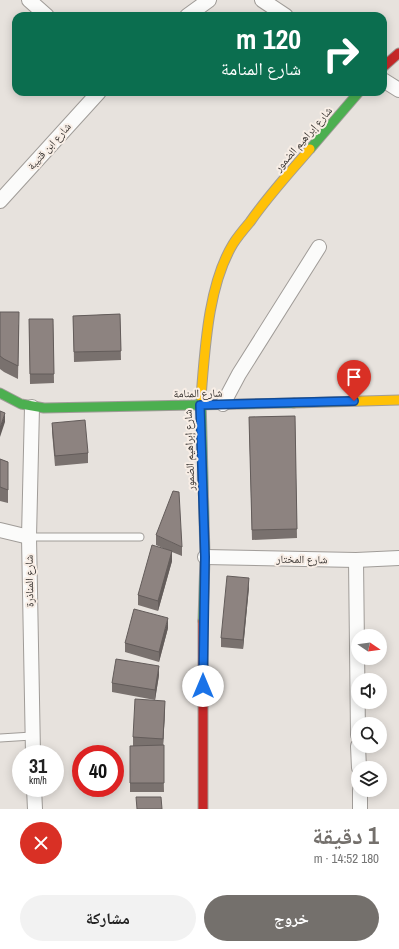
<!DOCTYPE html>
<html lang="ar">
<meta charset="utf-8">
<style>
:root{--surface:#fff;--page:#f2f2f2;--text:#222;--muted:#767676;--accent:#74706c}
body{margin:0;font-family:"Archivo Narrow","Noto Naskh Arabic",sans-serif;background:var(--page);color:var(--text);direction:rtl;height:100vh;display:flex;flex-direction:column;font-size:15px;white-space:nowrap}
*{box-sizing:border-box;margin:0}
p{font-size:13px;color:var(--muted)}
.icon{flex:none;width:22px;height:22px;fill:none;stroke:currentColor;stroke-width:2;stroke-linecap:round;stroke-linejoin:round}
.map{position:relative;height:809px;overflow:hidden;direction:ltr}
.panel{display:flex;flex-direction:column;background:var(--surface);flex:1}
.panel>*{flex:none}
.guide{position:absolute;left:12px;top:12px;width:375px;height:84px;border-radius:12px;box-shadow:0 2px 10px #0003;direction:rtl;background:#0b6e4f;color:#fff;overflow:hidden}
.needle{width:26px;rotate:103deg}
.buttons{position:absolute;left:351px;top:629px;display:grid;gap:8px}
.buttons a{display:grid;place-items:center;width:36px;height:36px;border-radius:50%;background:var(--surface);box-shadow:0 2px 10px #0003;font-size:20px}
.speed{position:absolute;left:12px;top:745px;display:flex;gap:8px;font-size:20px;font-weight:700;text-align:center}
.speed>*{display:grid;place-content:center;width:52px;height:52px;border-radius:50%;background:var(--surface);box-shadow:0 2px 10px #0003;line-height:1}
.speed small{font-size:10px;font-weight:400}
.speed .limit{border:6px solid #d22;background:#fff;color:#111}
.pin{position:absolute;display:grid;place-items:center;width:34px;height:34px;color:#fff;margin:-41px -17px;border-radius:50% 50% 50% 0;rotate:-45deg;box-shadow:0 0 4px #0007}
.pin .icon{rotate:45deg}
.me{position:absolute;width:44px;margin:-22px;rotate:0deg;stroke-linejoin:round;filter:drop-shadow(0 0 3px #0008)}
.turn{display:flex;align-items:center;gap:14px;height:84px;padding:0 20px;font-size:18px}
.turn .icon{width:52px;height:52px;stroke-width:2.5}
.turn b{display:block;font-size:28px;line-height:34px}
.round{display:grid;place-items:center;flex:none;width:42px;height:42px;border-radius:21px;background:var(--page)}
.headline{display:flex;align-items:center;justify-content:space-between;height:68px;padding:0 20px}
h1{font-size:24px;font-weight:800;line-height:30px;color:var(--accent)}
.cta{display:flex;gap:8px;margin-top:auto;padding:8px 20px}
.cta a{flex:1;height:46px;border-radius:24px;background:var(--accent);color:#fff;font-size:16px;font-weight:800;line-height:46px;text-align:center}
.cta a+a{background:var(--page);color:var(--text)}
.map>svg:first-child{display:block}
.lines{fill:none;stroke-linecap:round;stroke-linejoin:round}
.lane-casing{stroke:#a09c98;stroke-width:9}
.street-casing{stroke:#a09c98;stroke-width:16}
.fast-casing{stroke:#a09c98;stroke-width:11}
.slow-casing{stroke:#a09c98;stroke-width:11}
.jam-casing{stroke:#a09c98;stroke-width:11}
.lane{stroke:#fbfbfa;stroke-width:7}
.street{stroke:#fbfbfa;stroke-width:14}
.fast{stroke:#4caf50;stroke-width:9}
.slow{stroke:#ffc107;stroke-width:9}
.jam{stroke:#c62828;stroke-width:9}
.wall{fill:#79716e}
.shaded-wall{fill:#635c5a}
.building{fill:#8d8380;stroke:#635c5a}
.route-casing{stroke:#114b97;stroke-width:10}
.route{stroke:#1a73e8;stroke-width:7}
.labels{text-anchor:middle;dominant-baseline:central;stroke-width:4;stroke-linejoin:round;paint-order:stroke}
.street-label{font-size:11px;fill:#36322f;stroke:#f8eee6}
</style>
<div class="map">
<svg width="399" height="809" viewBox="0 0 399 809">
<rect width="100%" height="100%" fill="#e7e2dd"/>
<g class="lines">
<defs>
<g id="lane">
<path d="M29 537H140"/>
<path d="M0 738 32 736"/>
</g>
<g id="street">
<path d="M29 0 47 16"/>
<path d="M262 0 286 16"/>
<path d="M187 16 209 0"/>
<path d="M383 80 399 90"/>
<path d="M0 201 99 92"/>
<path d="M223 404 239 374 319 247"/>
<path d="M32 407 29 537 33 754"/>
<path d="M0 530 29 537"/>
<path d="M205 557 356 560 399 558"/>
<path d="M356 560 358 735"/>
<path d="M358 746 359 768"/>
<path d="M34 788 35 809"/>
<path d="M360 790V809"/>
</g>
<g id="fast">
<path d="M310 149 359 92"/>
<path d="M0 393 21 404 44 408 294 403"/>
<path d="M201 397 205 557 203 621"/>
</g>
<g id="slow">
<path d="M201 397C205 349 208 285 233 244 238 236 244 229 250 222 268 196 289 173 310 149"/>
<path d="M294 403 399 400"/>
</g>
<g id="jam">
<path d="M383 67 399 53"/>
<path d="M203 621V809"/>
</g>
</defs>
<use href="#lane" class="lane-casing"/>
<use href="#street" class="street-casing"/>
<use href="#fast" class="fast-casing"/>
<use href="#slow" class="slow-casing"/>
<use href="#jam" class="jam-casing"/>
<use href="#lane" class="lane"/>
<use href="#street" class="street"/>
<use href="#fast" class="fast"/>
<use href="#slow" class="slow"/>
<use href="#jam" class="jam"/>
</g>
<g class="wall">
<path d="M0 312 19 325 18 379 4 372 0 369Z"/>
<path d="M120 314 121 360 74 362 73 316Z"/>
<path d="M29 319H53L54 383 30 384Z"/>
<path d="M295 416 297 538 252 540 249 417Z"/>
<path d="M52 423 88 453V463L55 466 52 432Z"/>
<path d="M0 459 8 462V503L0 501Z"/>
<path d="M156 535 182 547V556L172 552V561L158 611 138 605V595L167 550 156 545Z"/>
<path d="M249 587 243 649 221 647V638Z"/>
<path d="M168 628 159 662 125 652V643Z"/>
<path d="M159 675 155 700 112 692V683Z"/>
<path d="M165 710 163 745 164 792H130V746H133V737Z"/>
</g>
<g class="shaded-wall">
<path d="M5 413V422L0 437V428Z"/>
<path d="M172 551V561L158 611V601Z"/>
<path d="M249 578V587L243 649V640Z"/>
<path d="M168 618V628L159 662V652Z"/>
<path d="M159 666V675L155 700V690Z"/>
<path d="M165 701V710L163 748V739Z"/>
</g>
<g class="building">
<path d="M0 312H19L18 366 4 359 0 356Z"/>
<path d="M120 314 121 351 74 352 73 316Z"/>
<path d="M29 319H53L54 374H30Z"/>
<path d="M0 411 5 413 0 428Z"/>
<path d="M295 416 297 529 252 530 249 417Z"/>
<path d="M85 420 88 453 55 456 52 423Z"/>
<path d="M0 459 8 462V490L0 487Z"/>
<path d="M173 491 179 492 182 547 156 535Z"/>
<path d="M152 545 172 551 158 601 138 595Z"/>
<path d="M227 576 249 578 243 640 221 638Z"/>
<path d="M134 609 168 618 159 652 125 643Z"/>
<path d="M116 659 159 666 155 690 112 683Z"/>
<path d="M135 699 165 701 163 739 133 737Z"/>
<path d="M164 745V783H130V746Z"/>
<path d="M136 797H161L162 809H137Z"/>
</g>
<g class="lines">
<defs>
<path id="route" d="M203 686 205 557 200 405 354 401"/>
</defs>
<use href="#route" class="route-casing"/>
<use href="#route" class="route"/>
</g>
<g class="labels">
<g class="street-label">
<text transform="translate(303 139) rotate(-49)">شارع إبراهيم الضمور</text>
<text transform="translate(49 146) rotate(-48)">شارع ابن قتيبة</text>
<text transform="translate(198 393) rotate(-1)">شارع المنامة</text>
<text transform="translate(189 450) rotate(-92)">شارع إبراهيم الضمور</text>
<text transform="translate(302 559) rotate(1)">شارع المختار</text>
<text transform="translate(29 581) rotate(-91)">شارع المناذرة</text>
</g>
</g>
</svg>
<div class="buttons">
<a><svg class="needle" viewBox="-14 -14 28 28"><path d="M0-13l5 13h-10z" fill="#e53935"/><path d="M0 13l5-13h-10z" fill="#767676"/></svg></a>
<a><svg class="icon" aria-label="sound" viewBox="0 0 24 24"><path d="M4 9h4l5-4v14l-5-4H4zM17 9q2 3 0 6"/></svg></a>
<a><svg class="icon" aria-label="search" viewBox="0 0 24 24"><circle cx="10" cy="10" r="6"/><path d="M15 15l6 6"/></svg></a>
<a><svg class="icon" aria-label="layers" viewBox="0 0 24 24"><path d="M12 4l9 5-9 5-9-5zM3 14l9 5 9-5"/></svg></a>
</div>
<div class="speed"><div>31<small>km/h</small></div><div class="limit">40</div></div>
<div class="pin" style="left:354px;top:401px;background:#d93025"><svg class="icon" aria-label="arrive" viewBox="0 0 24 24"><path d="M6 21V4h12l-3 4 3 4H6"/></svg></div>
<svg class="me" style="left:203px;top:686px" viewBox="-20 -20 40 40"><circle r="19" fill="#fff"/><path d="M0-13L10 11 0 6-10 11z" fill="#1a73e8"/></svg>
<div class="guide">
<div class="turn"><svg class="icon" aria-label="right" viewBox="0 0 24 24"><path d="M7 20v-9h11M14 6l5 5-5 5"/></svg><div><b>120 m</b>شارع المنامة</div></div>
</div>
</div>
<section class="panel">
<div class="headline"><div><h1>1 دقيقة</h1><p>180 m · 14:52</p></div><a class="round" style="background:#d93025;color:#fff"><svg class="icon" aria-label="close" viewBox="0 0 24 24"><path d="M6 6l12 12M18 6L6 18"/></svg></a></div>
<div class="cta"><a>خروج</a><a>مشاركة</a></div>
</section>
